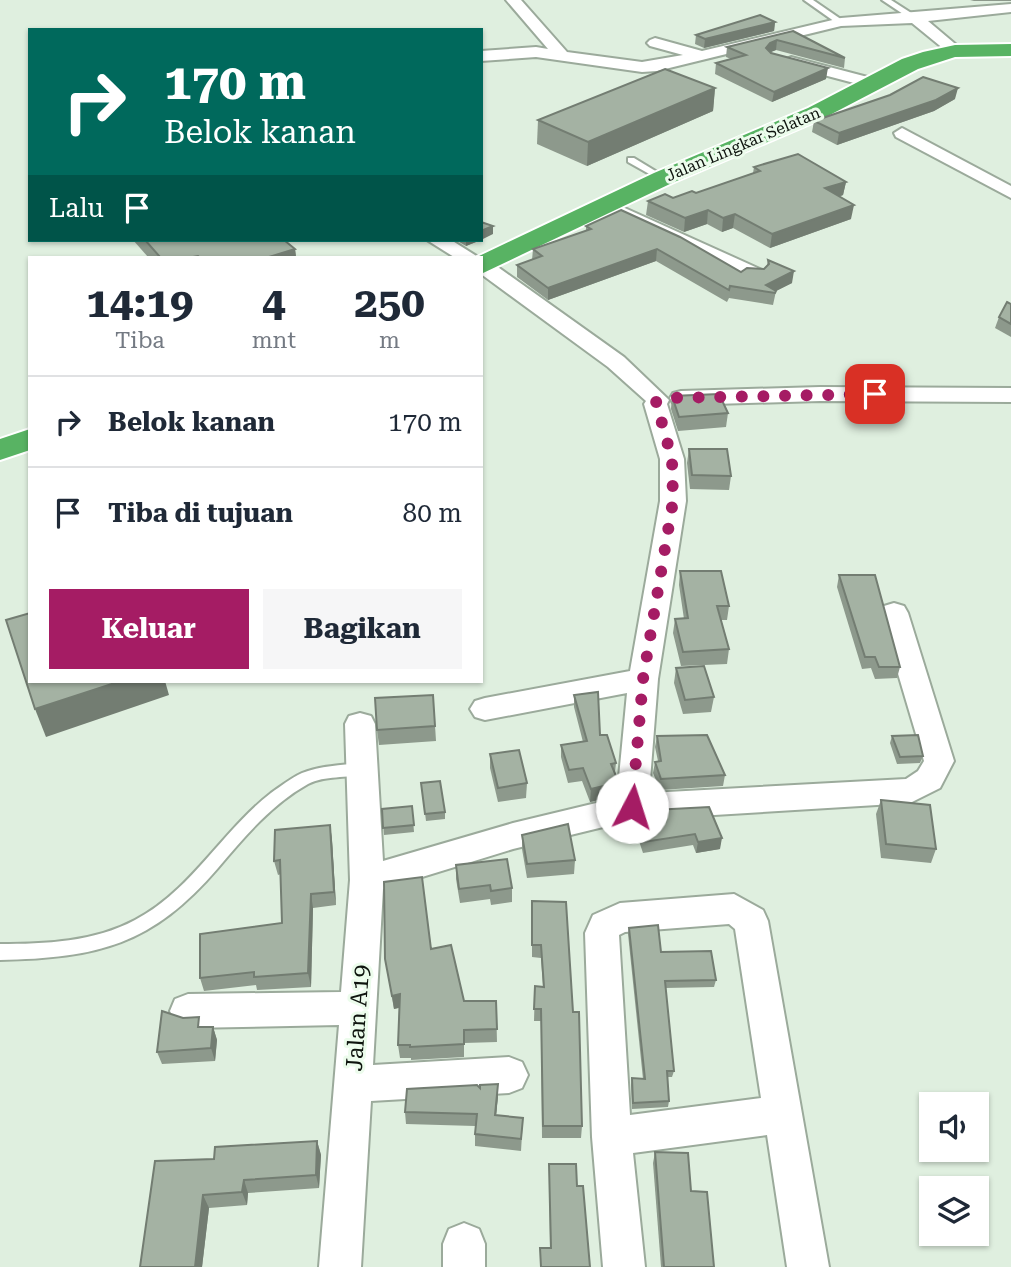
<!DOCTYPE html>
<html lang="id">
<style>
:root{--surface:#fff;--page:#f6f6f7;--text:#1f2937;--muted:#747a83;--line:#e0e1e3;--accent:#a51c64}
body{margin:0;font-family:"Roboto Serif",serif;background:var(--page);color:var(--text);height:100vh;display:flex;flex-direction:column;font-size:26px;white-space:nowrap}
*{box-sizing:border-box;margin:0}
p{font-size:23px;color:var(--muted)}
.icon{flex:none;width:38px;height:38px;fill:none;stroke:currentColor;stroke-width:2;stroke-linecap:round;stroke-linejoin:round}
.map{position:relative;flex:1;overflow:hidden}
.details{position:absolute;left:28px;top:256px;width:455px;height:427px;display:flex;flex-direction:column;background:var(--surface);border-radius:0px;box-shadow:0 2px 5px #0004}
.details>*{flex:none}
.top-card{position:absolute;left:28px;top:28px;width:455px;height:214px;border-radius:0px;box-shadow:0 2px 5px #0004;background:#00695c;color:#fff;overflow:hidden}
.buttons{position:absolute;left:919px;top:1092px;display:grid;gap:14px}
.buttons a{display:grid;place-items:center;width:70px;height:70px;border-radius:0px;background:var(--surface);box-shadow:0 2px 5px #0004;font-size:35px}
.pin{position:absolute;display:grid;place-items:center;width:60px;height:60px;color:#fff;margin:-30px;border-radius:14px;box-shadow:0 4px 10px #0006}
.me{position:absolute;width:77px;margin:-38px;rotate:5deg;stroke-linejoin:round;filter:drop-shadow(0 0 5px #0008)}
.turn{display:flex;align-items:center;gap:24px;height:147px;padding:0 21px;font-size:32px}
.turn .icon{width:91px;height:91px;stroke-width:2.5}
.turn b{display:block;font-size:49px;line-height:60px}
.then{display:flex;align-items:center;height:66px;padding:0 21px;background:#0003;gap:14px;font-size:26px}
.eta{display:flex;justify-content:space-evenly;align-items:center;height:119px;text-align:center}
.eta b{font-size:42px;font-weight:700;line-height:49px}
.button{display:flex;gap:14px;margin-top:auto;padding:14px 21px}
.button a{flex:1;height:80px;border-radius:0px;background:var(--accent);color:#fff;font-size:28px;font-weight:700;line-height:80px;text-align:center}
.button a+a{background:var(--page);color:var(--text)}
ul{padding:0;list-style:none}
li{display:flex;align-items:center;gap:21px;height:91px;padding:0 21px;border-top:2px solid var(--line)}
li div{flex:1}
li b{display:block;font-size:26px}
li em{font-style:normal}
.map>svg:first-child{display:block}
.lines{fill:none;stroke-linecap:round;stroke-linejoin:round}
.service-casing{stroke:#9baa9b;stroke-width:4}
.minor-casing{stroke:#9baa9b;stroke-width:4}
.trunk-casing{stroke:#fff;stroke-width:4}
.service{fill:#fff;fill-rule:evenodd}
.minor{fill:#fff;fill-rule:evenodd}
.trunk{fill:#58b363;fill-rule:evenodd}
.wall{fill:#8d998c}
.shaded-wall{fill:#737d72}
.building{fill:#a4b2a3;stroke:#737d72;stroke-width:2}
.route{stroke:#a51c64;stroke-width:12;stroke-dasharray:0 21.6}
.labels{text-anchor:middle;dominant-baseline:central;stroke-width:6;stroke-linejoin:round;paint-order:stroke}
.far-street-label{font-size:16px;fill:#0d130d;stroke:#ecfcec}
.near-street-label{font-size:23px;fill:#0d130d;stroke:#ecfcec}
</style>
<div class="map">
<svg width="1011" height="1267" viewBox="0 0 1011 1267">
<rect width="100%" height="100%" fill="#dfefdf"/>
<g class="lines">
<defs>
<g id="service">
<path d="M804 0H813L845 22 838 24Z"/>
<path d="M882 0H891L919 18 912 20Z"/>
<path d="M628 158H634L667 178 660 180 628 162Z"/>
<path d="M360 763 365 765 368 769 365 773C347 779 325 775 308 784 272 804 244 837 218 868 152 945 98 958 0 960V944C45 944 94 942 135 920 191 891 222 831 271 793 281 786 291 778 302 773 320 766 341 765 360 763Z"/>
</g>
<g id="minor">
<path d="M506 0H521L567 52 642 62 683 55 650 46 647 43 650 40 655 38 702 51 841 18 1011 4V12L928 21 960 48 963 51 955 56 950 54 912 23 841 26 657 71 642 72 536 57 481 61V51L536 47 548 49Z"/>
<path d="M791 57 879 80 881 83 873 88 786 65 783 62 786 59Z"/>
<path d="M902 128 1011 186V198L896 137 894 133Z"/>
<path d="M607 200 762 270 765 274 762 278H748L600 210 598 206 600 202Z"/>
<path d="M427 240H451L478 257H454Z"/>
<path d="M481 258 488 260 624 357 669 400 667 404 684 459 686 501 658 679 649 793 906 779 918 771 924 761 880 613 884 606 894 603 904 606 908 613 954 761 940 788 910 803 632 820 513 849 383 889 373 1065 509 1057 522 1062 528 1075 522 1088 509 1093 371 1101 361 1267H319L339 1025 188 1028 175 1023 170 1011 175 999 188 994 341 992 350 880 345 724 349 716 360 713 371 716 375 724 383 861 513 823 617 798 627 693 485 720 475 717 470 709 475 701 485 698 630 671 660 501V459L644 404 646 401 608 367 481 274Z"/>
<path d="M820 387 1011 388V402L820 401 681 405 673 403 670 398 673 393 681 391Z"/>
<path d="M734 894 763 910 768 921 829 1267H787L767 1135 633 1153 645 1267H603L592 1137 585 933 593 915 620 903ZM729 924 735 929 761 1098 630 1115 619 935 625 932Z"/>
<path d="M464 1223 479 1229 485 1244V1267H443V1244L449 1229Z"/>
</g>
<g id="trunk">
<path d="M1011 44V56L955 57 918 69 824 118 672 183 481 274V257H477L654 173 808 108 902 59 923 52 955 45Z"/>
<path d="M30 429V450L0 460V439Z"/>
</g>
</defs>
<use href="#service" class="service-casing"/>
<use href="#minor" class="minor-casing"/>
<use href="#trunk" class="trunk-casing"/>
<use href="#service" class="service"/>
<use href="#minor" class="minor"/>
<use href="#trunk" class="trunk"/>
</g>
<g class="wall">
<path d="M970 0H1011V1H974Z"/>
<path d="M775 22 774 31 704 48 695 44 696 35Z"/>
<path d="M793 31 845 58 844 68 776 50 770 52 826 79 772 102 715 74 716 63 731 59 726 57 727 47Z"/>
<path d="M715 88 713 111 587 166 537 144 538 120Z"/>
<path d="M955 99 934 111 837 145 812 132 814 121Z"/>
<path d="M754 167 846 182 843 195 839 197 851 219 770 248 733 228 722 232 707 224 684 232 646 215 648 201 673 198 696 193 753 173Z"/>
<path d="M586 226 741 272 764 269 767 265 768 260 792 283 776 291 773 305 729 298 727 302 656 261 548 300 517 277V265L532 260 533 249 586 231Z"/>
<path d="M133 240H284L295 249 296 257H148Z"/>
<path d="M456 240H481L466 246Z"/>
<path d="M1011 304V337L995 328 999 317Z"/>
<path d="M672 396 728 413 726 427 678 431 671 409Z"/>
<path d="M689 449 731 476 729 490 690 489 687 463Z"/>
<path d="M680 571 729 606 727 620H721L729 649 727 664 681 666 673 633 675 619H684L679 585Z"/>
<path d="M839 575 900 667 897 678 875 679 871 668 862 669 837 587Z"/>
<path d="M676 668 714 697 711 712 683 714 674 683Z"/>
<path d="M433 695 436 741 379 745 377 730Z"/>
<path d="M574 695 600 735 616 763 615 772 616 776 615 796 590 802 582 781 568 783 561 757V745L583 742 574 707Z"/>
<path d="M657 736 725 775 723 786 660 790 653 773 655 762 658 761 655 747Z"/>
<path d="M892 736 923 756 920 763 897 764 890 743Z"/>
<path d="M490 754 527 783 526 798 498 802 490 768Z"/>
<path d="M422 790 445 812V819L426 821Z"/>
<path d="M881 800 936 849 931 863 881 858 876 814Z"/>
<path d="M412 806 414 832 384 835 382 809Z"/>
<path d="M709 807 720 849 696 853 693 845 643 853 633 823 635 811Z"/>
<path d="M330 825 332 840 336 905 313 908 311 987 257 990 256 985 204 991 200 978 282 923 281 874 278 875 274 861Z"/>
<path d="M522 835 575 860 574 874 527 878 522 849Z"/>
<path d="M456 865 512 888V902L491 905 490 899 460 903 456 879Z"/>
<path d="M532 901 573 1012 582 1126 581 1138H542L541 1021H534L535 986 543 987 541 958 532 957Z"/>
<path d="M629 928 661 952 716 980 714 987 665 988 674 1071 672 1077H667L669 1101 668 1107 632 1109 631 1085 632 1078 643 1079 628 934Z"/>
<path d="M431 949 464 1001H496L497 1042 464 1043V1057L411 1060V1058H400L398 1045 399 1008 394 1009 385 959Z"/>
<path d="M202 1027H213L217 1040 215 1061 162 1064 157 1052Z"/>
<path d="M480 1088 498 1096 496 1115 523 1118 521 1151 475 1146V1126L406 1124 405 1112Z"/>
<path d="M317 1141 321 1155 319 1188 248 1193 247 1205 209 1208 202 1267H140L214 1159Z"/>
<path d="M655 1152 691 1191 714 1267H661L653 1163Z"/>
<path d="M549 1164 577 1186 590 1267H540V1248H550Z"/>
</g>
<g class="shaded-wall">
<path d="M775 22 774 31 704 48 705 39Z"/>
<path d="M777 40 776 50 769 53 766 48 770 43Z"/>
<path d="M828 68 826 79 772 102 774 92Z"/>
<path d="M715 88 713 111 587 166 588 142Z"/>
<path d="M958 88 955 99 934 111 837 145 839 133Z"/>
<path d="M846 182 843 195 822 202 825 188Z"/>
<path d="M854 205 851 219 770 248 772 234Z"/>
<path d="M708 210 707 224 684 232 685 218Z"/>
<path d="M735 214 733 228 722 232 723 218Z"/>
<path d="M493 226V234L481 240V231Z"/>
<path d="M466 240H481L466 246Z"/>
<path d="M295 249 296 257H269Z"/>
<path d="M657 249 656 261 548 300V288Z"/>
<path d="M794 271 792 283 776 291 773 305 776 291 766 285Z"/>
<path d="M121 681H165L169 695 46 737 35 709Z"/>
<path d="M616 783 615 796 590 802 591 789Z"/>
<path d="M330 825 332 840 336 905 334 892Z"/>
<path d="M722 838 720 849 696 853 698 842Z"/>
<path d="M311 894 313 908 311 987 308 973Z"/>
<path d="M400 994 401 1007 394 1009 392 996Z"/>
<path d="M213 1027 217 1040 215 1061 211 1048Z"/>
<path d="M498 1084V1096L495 1127V1115Z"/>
<path d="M317 1141 321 1155 319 1188 316 1175Z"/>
<path d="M244 1180 248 1193 247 1205 242 1192Z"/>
<path d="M203 1195 209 1208 202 1267H195Z"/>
</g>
<g class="building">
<path d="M760 15 775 22 705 39 696 35Z"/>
<path d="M793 31 845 58 777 40 770 43 766 48 771 53 828 68 774 92 716 63 746 55 727 47Z"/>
<path d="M665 69 715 88 588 142 538 120Z"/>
<path d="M923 77 958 88 936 100 839 133 814 121 890 95Z"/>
<path d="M798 154 846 182 825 188 854 205 772 234 735 214 723 218 708 210 685 218 648 201 665 194 673 198 692 191 696 193 760 171 754 167Z"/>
<path d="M621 210 680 237 741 272 747 268 764 269 769 264 768 260 794 271 766 285 776 291 775 293 730 286 729 290 657 249 548 288 517 265 542 256 533 249 591 229 586 226Z"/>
<path d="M481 222 493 226 481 231Z"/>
<path d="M145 240H284L295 249 269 257H199L198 256 193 257H160Z"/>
<path d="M1007 302 1011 304V324L999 317Z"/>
<path d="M719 394 728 413 679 417 672 396Z"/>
<path d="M689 449H727L731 476 692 475Z"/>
<path d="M680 571H721L729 606H717L729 649 683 652 675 619 688 618Z"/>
<path d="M839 575H875L900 667H879L875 657H865Z"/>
<path d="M30 613V681H121L35 709 6 620Z"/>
<path d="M704 666 714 697 685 700 676 668Z"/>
<path d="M598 692 600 735H607L616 763 611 764 616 776V783L591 789 583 768 569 770 561 745 587 741 574 695Z"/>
<path d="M433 695 435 726 377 730 375 698Z"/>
<path d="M707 735 725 775 661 779 655 762 661 761 657 736Z"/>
<path d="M918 735 923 756 900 757 892 736Z"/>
<path d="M519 750 527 783 498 788 490 754Z"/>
<path d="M440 781 445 812 425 814 421 783Z"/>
<path d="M881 800 930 805 936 849 886 844Z"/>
<path d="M412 806 414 825 383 828 382 809Z"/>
<path d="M709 807 722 838 698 842 695 834 644 842 635 811Z"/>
<path d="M568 824 575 860 527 864 522 835Z"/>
<path d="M330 825 334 892 311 894 308 973 254 977V972L200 978V934L282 923 280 860 274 861 275 830Z"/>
<path d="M507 859 512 888 491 891 490 885 459 889 456 865Z"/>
<path d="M422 877 431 949 451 945 464 1001H496L497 1029 464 1030V1044L410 1047V1045H398L400 994 392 996 385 959 384 882Z"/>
<path d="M532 901 566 902 573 1012H579L582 1126H543L541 1009H534L535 986 544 987 541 945H532Z"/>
<path d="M658 925 661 952 711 951 716 980 665 981 674 1071H667L669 1101 633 1103 632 1078 645 1079 629 928Z"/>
<path d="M162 1011 183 1018 199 1017 198 1027H213L211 1048 157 1052Z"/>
<path d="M498 1084 495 1115 523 1118 521 1139 475 1134 477 1114 405 1112 407 1089 477 1085 480 1088V1085Z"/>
<path d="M317 1141 316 1175 244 1180 242 1192 203 1195 195 1267H140L155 1161 214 1159 215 1147Z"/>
<path d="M655 1152 688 1153 691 1191 707 1192 714 1267H664Z"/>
<path d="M549 1164H576L577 1186H583L590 1267H541L540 1248H551Z"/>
</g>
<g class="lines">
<path class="route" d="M632 807 643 679 673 501 672 459 656 402 666 398 875 394"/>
</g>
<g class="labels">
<g class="far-street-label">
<text transform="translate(743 144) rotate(-23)">Jalan Lingkar Selatan</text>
</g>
<g class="near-street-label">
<text transform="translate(358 1018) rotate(-86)">Jalan A19</text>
</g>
</g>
</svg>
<div class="buttons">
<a><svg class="icon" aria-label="sound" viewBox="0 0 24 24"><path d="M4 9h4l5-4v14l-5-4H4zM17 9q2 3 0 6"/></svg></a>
<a><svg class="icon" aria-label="layers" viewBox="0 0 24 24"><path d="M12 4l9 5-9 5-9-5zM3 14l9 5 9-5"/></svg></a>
</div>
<div class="pin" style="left:875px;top:394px;background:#d93025"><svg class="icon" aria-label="arrive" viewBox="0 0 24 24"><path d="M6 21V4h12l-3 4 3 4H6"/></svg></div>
<svg class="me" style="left:632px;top:807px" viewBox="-20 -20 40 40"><circle r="19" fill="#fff"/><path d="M0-13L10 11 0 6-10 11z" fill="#a51c64"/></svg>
<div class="top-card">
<div class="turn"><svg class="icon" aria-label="right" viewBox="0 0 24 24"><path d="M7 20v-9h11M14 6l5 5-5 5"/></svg><div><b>170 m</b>Belok kanan</div></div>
<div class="then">Lalu<svg class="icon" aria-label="arrive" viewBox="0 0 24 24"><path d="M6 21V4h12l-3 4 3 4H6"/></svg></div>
</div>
<section class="details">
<div class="eta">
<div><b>14:19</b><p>Tiba</p></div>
<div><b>4</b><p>mnt</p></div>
<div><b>250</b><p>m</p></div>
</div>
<ul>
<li><svg class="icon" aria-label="right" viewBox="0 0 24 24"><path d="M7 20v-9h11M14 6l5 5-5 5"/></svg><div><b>Belok kanan</b></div><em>170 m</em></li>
<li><svg class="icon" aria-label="arrive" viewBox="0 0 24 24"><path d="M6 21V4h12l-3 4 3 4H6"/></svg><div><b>Tiba di tujuan</b></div><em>80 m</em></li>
</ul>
<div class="button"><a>Keluar</a><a>Bagikan</a></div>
</section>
</div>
